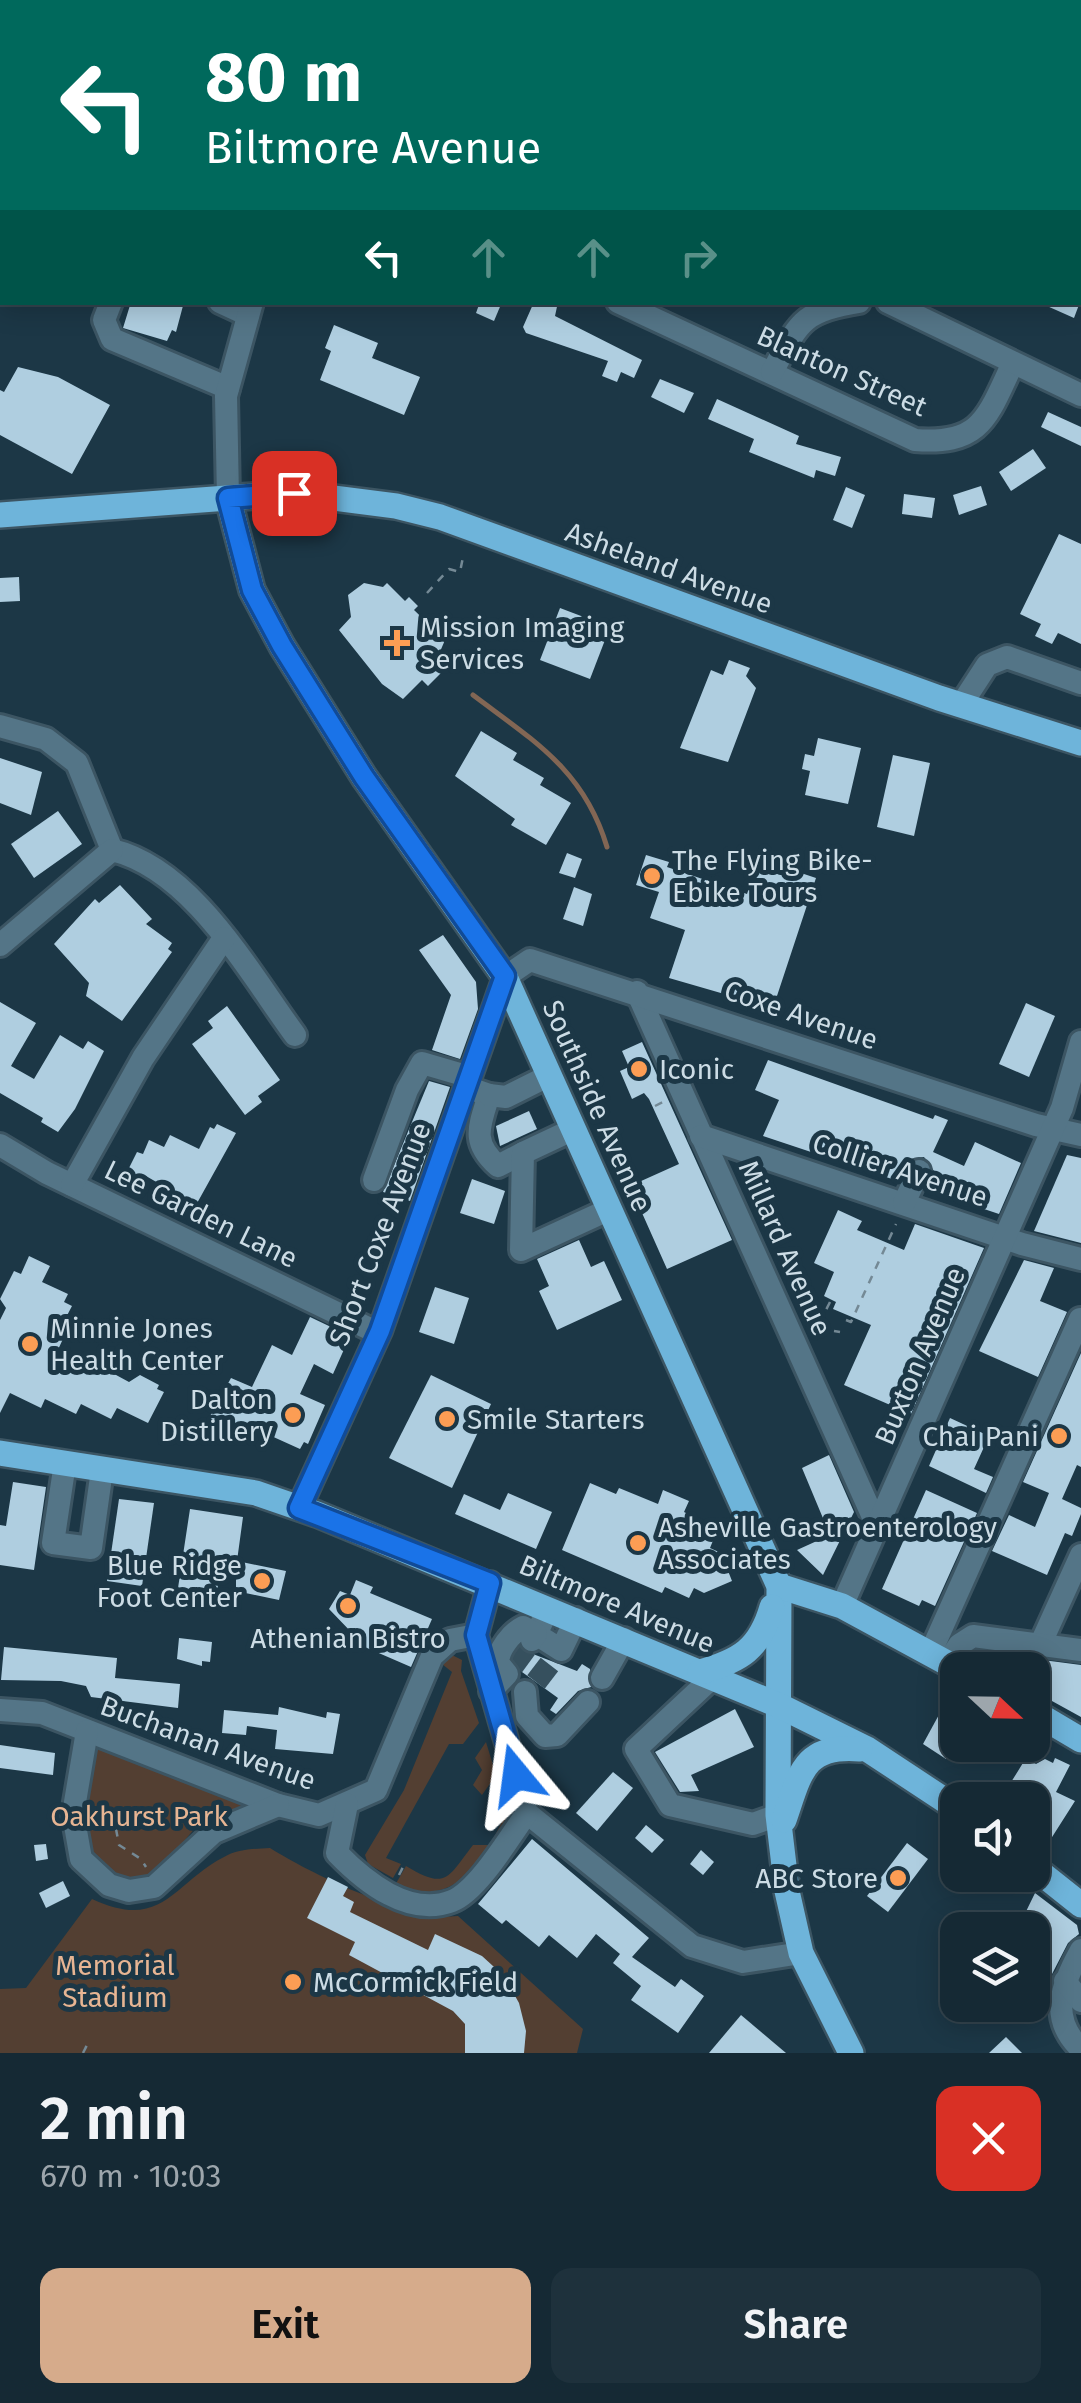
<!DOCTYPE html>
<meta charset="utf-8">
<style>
:root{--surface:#152934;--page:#1e313c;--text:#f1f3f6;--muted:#9da6ac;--line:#34454f;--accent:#d6ab8b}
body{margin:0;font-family:"Fira Sans",sans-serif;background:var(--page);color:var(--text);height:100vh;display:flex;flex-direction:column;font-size:38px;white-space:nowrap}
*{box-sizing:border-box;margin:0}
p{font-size:32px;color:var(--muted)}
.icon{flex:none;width:55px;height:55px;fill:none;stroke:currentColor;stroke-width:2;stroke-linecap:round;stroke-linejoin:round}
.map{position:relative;height:2053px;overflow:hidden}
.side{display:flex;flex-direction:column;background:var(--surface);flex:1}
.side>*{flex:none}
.guide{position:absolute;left:0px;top:0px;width:1082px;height:305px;box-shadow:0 5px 25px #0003,0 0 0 2px var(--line);background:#00695c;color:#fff;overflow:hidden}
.needle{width:65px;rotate:112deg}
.controls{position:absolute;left:940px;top:1652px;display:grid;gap:20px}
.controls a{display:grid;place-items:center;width:110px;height:110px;border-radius:20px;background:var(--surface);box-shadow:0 5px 25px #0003,0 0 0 2px var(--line);font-size:50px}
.pin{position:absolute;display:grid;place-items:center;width:85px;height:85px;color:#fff;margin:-42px;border-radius:20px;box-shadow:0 5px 15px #0006}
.me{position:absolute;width:110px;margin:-55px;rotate:344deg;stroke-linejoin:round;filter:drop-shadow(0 0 8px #0008)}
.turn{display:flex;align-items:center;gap:35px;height:210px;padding:0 40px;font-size:45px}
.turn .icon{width:130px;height:130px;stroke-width:2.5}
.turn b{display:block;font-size:70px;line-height:85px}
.lanes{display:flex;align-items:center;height:95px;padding:0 40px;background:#0003;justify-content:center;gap:50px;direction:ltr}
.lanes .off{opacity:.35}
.round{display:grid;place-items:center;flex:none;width:105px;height:105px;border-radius:20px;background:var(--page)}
.head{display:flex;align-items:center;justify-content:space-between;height:170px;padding:0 40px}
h1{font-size:60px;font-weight:600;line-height:75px}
.action{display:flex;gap:20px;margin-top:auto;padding:20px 40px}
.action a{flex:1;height:115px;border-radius:20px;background:var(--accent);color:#111;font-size:40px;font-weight:600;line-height:115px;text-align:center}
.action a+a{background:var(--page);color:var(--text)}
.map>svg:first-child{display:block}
.green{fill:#533f32}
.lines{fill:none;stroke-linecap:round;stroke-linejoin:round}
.stream{stroke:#826654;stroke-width:5}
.building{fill:#afcee0}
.minor-tunnel{stroke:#36505e;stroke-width:22;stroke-dasharray:22 11;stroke-linecap:butt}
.minor-casing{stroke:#3c5563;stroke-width:28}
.major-casing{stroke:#3c5563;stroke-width:30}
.path{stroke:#748995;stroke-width:2.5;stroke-dasharray:8 8;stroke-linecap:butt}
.minor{stroke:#547587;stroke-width:22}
.major{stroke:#6eb4da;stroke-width:25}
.route-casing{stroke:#114b97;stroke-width:25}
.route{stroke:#1a73e8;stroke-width:18}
.poi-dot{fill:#fc9d54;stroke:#1c3746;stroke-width:4}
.labels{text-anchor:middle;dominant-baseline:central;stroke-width:10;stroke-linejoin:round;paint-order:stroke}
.street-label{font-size:28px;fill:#ccdce5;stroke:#1c3746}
.poi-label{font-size:28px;fill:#ccdce5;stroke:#1c3746;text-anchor:start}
.park-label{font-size:28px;fill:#e7b593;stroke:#1c3746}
</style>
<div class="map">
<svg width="1081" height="2053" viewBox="0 0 1081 2053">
<rect width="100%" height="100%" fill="#1c3746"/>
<g class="green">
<path d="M450 1654 462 1660 461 1671 479 1723 463 1744H449L386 1858 401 1864 393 1878 368 1864 365 1855 404 1790 452 1672 442 1664Z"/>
<path d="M486 1742 496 1775 482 1795 473 1785 482 1770 475 1758Z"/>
<path d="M100 1746 249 1805C235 1816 215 1815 200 1825 179 1839 172 1873 146 1878 133 1881 119 1877 109 1870 71 1843 88 1786 95 1748Z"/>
<path d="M503 1794 509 1822C478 1867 454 1907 394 1887L406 1866C447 1891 448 1877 473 1845H490L503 1820 489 1816Z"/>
<path d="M270 1848C313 1875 409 1921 458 1916L583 2029 577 2053H0V1989L26 1988 92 1899C163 1932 173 1883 224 1857 238 1849 254 1849 270 1848Z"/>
</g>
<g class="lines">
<path class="stream" d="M473 695C534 741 584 770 607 847"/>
</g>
<g class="building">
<path d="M131 302H184L176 332 172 330 167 341 123 328Z"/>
<path d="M480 302H502L494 321 476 313Z"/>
<path d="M534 302H558L555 316 642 360 634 378 621 372 617 382 602 376 608 361 526 333 523 327Z"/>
<path d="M1038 302H1080L1074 318Z"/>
<path d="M334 325 378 343 372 358 420 377 404 415 320 380 331 351 325 348Z"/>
<path d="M18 367 58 377 110 405 72 474 0 435V390L4 392Z"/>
<path d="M660 379 694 393 684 413 651 397Z"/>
<path d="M717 399 799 436 796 444 841 457 835 476 816 470 814 478 749 452 754 439 708 419Z"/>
<path d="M1048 412 1081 427V446L1041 427Z"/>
<path d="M1033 449 1046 468 1011 491 999 472Z"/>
<path d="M981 486 987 505 959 515 953 495Z"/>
<path d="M846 487 865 495 852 528 833 520Z"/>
<path d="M904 494 935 498 932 518 902 514Z"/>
<path d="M1059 534 1081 544V644L1058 633 1052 644 1035 636 1041 624 1020 614Z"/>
<path d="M19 577 20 601 0 602V578Z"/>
<path d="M364 583 383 587 387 583 405 601 409 597 418 606 414 610 445 640 439 654 450 664 428 686 422 680 403 699 382 684 339 630 351 617 348 595Z"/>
<path d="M560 608 610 627 590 679 540 660Z"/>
<path d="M729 660 750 668 746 676 756 688 728 762 680 748 711 670 723 675Z"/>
<path d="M481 731 517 753 513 760 544 778 540 785 571 803 546 845 511 825 515 819 455 776Z"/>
<path d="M818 738 861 748 848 804 805 795 810 771 802 769 805 754 814 756Z"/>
<path d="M893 755 930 763 914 836 877 827Z"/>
<path d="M0 758 42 772 31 815 0 803Z"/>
<path d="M58 811 82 844 34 878 11 844Z"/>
<path d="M567 853 582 859 575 878 559 873Z"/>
<path d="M646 855 669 862 667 867 747 894 759 859 816 878 773 1008 669 978 685 930 650 918 659 892 636 885Z"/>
<path d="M120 885 152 919 146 924 172 943 168 949 172 952 122 1021 86 996 89 983 54 944 95 899 99 903Z"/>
<path d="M574 887 592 894 583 926 563 919Z"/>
<path d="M443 935 476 982 478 1009 460 1059 432 1050 451 995 419 950Z"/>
<path d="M0 1002 36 1023 11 1066 34 1079 60 1035 83 1049 88 1041 104 1051 75 1109 58 1132 41 1122 43 1118 0 1093Z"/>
<path d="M1026 1003 1055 1016 1029 1077 999 1064Z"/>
<path d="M227 1006 280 1080 258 1096 262 1102 245 1115 192 1044 213 1028 208 1021Z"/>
<path d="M642 1042 732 1240 667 1269 630 1186 679 1164 649 1099 644 1093 632 1099 620 1071 629 1067 622 1051Z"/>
<path d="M768 1060 933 1119 935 1115 948 1120 933 1152 964 1166 975 1142 1021 1163 999 1214 927 1190 934 1171 924 1157 910 1159 898 1181 763 1136 779 1100 755 1090Z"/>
<path d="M429 1081 450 1087 410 1201 383 1192Z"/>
<path d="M529 1111 537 1129 500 1146 496 1126Z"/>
<path d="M217 1124 236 1133 196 1205 146 1176 144 1180 127 1172 137 1152 143 1154 149 1140 164 1147 170 1135 199 1149 210 1127 214 1129Z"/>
<path d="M1067 1155 1081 1158V1243L1034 1231Z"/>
<path d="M472 1179 505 1191 494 1224 460 1213Z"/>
<path d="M838 1210 862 1221 857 1230 904 1250 915 1224 984 1248 911 1414 844 1385 871 1325 833 1309 836 1302 824 1296 834 1272 814 1263Z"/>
<path d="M579 1240 591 1267 604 1261 622 1300 557 1330 539 1291 549 1286 537 1259Z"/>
<path d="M29 1256 50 1266 42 1282 68 1294 64 1302 72 1306 62 1325 68 1328 56 1354 95 1373 105 1369 129 1382 140 1375 159 1385 157 1389 164 1392 148 1423 117 1408 111 1419 81 1404 76 1414 45 1399 41 1408 10 1393 0 1413V1320L6 1308 0 1299 14 1271 21 1274Z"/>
<path d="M1024 1260 1054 1268 1040 1301 1067 1312 1038 1377 979 1351Z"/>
<path d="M435 1287 469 1298 454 1344 419 1332Z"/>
<path d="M310 1317 350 1336 333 1374 314 1364 300 1394 325 1405 308 1444 304 1442 300 1449 258 1430 254 1438 209 1418 231 1378 252 1387 272 1345 292 1355Z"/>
<path d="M1081 1353V1467L1077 1465 1062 1499 1081 1508V1514L1072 1536 1065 1533 1047 1575 992 1551 1009 1515 1035 1527 1049 1493 1023 1482Z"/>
<path d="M431 1375 491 1404 452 1488 389 1458Z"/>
<path d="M950 1418 989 1436 974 1469 993 1477 986 1493 929 1466Z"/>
<path d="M829 1455 854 1512 823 1575 797 1550 830 1535 802 1468Z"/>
<path d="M13 1482 46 1487 34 1570 0 1565V1525L6 1526Z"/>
<path d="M590 1483 616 1494 619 1488 658 1504 663 1490 689 1501 684 1512 692 1516 688 1527 714 1538 710 1548 721 1553 732 1581 704 1593 694 1588 689 1598 665 1587 662 1593 562 1550Z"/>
<path d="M926 1490 977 1513 935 1606 922 1600 919 1606 882 1589Z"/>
<path d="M508 1493 552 1512 536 1549 455 1514 464 1494 500 1510Z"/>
<path d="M119 1499 154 1503 142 1586 107 1581Z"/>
<path d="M190 1509 243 1517 237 1561 286 1571 279 1600 236 1591V1563L220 1565 217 1594 178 1588Z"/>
<path d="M356 1580 373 1587 370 1593 432 1619 411 1667 351 1641 354 1635 329 1609 340 1591 350 1595Z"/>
<path d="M179 1638 212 1642 210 1662 202 1661V1666L177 1659Z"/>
<path d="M4 1647 117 1658 115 1678 180 1684 178 1708 91 1697 86 1686 61 1681 1 1680Z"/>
<path d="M520 1649 577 1671 582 1664 590 1669 591 1687 578 1691 556 1714 550 1710 558 1698 522 1672 514 1659Z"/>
<path d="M1005 1655 1081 1665V1717L1032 1690V1670H999Z"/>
<path d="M947 1700 958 1706V1740L946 1759 923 1744Z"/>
<path d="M279 1707 326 1718 327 1712 340 1714 333 1754 275 1749 277 1730 247 1726 246 1735 222 1733 224 1710 278 1715Z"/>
<path d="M735 1709 754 1747 691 1775 699 1791 680 1792 655 1752Z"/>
<path d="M0 1745 55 1753 53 1775 0 1768Z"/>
<path d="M1026 1758 1036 1764 1045 1759 1053 1763 1055 1758 1070 1765 1056 1792 1075 1801 1047 1845 1032 1834V1800H1000Z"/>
<path d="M613 1772 633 1788 597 1831 576 1813Z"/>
<path d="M646 1825 664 1840 652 1853 635 1838Z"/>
<path d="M532 1839 649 1938 632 1957 675 1987 681 1979 704 1996 678 2033 631 2000 641 1986 613 1963 620 1954 596 1934 577 1958 549 1935 539 1947 506 1920 502 1924 478 1904Z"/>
<path d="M907 1843 928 1859 888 1912 867 1896Z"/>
<path d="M46 1844 48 1859 36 1861 34 1845Z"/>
<path d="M701 1850 714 1862 703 1875 690 1864Z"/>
<path d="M328 1877 348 1887 343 1896 354 1902 350 1912 428 1950 435 1934 482 1956 504 1976 519 2003 526 2031 524 2053H465V2024L453 2011 349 1955 355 1942 307 1918Z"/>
<path d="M63 1881 70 1896 46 1908 39 1893Z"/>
<path d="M1035 1893 1077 1925 1079 1934 1068 1943 1051 1976 1032 1962V1930H1017Z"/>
<path d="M741 2015 786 2053H709Z"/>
<path d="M1006 2037 1022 2053H989Z"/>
</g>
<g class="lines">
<g class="minor-tunnel">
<path d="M513 1666 532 1640"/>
<path d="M536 1682 556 1656"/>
</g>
<defs>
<g id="minor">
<path d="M982 0 987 2"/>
<path d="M306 2 309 0"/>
<path d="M417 2 419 0"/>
<path d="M1027 2 1028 0"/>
<path d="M1068 2 1069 0"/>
<path d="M0 33 2 34"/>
<path d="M1080 47 1081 48"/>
<path d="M0 249 2 244"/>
<path d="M111 302 104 320 112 339 228 388"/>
<path d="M220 302 248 315"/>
<path d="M618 302 915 440C981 445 987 418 1012 365"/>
<path d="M888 302 1081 395"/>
<path d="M772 372C799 323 801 311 859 302"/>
<path d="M228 498 226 396 252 302"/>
<path d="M961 705 987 665 1007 657 1081 683"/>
<path d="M0 726 46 739 77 763 112 850"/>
<path d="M112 850C192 869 248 971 295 1035"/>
<path d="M0 945 112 850"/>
<path d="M637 992 878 1528"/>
<path d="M466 1087 489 1095C479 1127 471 1142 498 1166L523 1153"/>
<path d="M489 1095 506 1097 550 1075"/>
<path d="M574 1129 523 1153 521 1250 610 1209"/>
<path d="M701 1136 1022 1244 1081 1259"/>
<path d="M0 1145 47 1173 378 1333"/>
<path d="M374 1180 407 1090 422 1063 470 1077"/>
<path d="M72 1185 143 1058 224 938"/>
<path d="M904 1203 919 1171"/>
<path d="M65 1463 53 1543 91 1548 102 1470"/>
<path d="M299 1508 380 1331 505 977 530 960 1036 1125 1081 1135"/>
<path d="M490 1583 476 1635 527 1813 692 1946 743 1962 801 1953"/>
<path d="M842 1606 1062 1108 1081 1042"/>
<path d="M543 1620 536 1634 561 1650 576 1619"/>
<path d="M1041 1643 1081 1555"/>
<path d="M930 1654 1080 1319"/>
<path d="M947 1663 959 1645 973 1636 1081 1650"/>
<path d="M713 1677 636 1749 670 1805 753 1824 778 1815"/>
<path d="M602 1678 624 1639"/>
<path d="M491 1691 507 1674 498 1663C498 1650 511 1633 523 1627L536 1634 532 1640"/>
<path d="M525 1692 527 1716 545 1736 557 1735 588 1702"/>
<path d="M0 1710 42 1713 278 1805 319 1815 376 1790 432 1656 450 1640 476 1635"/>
<path d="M87 1731 73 1814 81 1859 109 1885 129 1891 154 1887 214 1832 278 1805"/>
<path d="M347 1804 337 1853C364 1881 409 1918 452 1901 478 1891 510 1836 527 1813"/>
<path d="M1081 1950C1062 1984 1048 2018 1081 2049"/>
<path d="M1065 1981 1081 2001"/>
</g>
<g id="major">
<path d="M228 498 252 590 282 646 364 777 505 977 779 1586 778 1815 787 1891 801 1953 851 2053"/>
<path d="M0 515 294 493 396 506 440 517 939 698 1081 743"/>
<path d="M0 1453 256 1493 317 1514 778 1705 867 1749 958 1809"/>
<path d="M779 1586 842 1606 960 1670"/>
<path d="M700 1672C740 1661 760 1649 772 1607"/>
<path d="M1032 1711 1081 1740"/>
<path d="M784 1820C800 1774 803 1744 860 1749"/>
<path d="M1032 1866 1081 1905"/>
</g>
</defs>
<use href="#minor" class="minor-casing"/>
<use href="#major" class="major-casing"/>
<g class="path">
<path d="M427 593 449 569 460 572 463 557"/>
<path d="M655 1106 663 1102"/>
<path d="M830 1302 826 1310 832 1313"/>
<path d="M846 1320 851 1322 896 1224"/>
<path d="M834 1331 840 1332"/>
<path d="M113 1813 119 1845 141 1859 146 1867"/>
<path d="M399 1875 404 1865"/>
<path d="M83 2053 88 2043"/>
</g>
<use href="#minor" class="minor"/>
<use href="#major" class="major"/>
</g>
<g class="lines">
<defs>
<path id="route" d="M294 493 228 498 252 590 282 646 364 777 505 976 380 1331 299 1508 490 1583 476 1635 516 1775"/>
</defs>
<use href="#route" class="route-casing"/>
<use href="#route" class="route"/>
</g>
<g class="poi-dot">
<path d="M392 628h10v10h10v10h-10v10h-10v-10h-10v-10h10z"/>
<circle cx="652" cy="876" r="10"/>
<circle cx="639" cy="1069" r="10"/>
<circle cx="30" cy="1344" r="10"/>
<circle cx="293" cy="1415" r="10"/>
<circle cx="447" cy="1419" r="10"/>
<circle cx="1059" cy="1436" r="10"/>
<circle cx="638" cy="1543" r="10"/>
<circle cx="262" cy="1581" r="10"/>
<circle cx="348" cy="1606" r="10"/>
<circle cx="898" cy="1878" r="10"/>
<circle cx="293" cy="1982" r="10"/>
</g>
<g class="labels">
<g class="street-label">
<text transform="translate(842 371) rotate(24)">Blanton Street</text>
<text transform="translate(669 568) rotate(20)">Asheland Avenue</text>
<text transform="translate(801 1015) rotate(19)">Coxe Avenue</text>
<text transform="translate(597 1106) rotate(66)">Southside Avenue</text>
<text transform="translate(900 1170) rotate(18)">Collier Avenue</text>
<text transform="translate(201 1214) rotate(26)">Lee Garden Lane</text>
<text transform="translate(380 1234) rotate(-69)">Short Coxe Avenue</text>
<text transform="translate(785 1248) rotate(66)">Millard Avenue</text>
<text transform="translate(920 1356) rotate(-67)">Buxton Avenue</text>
<text transform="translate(617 1604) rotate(23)">Biltmore Avenue</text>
<text transform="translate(208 1743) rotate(20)">Buchanan Avenue</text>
</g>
<g class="poi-label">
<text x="420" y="627">Mission Imaging<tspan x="420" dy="32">Services</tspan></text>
<text x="672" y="860">The Flying Bike-<tspan x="672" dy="32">Ebike Tours</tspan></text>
<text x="659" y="1069">Iconic</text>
<text x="50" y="1328">Minnie Jones<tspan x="50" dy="32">Health Center</tspan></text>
<text x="273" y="1399" text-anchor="end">Dalton<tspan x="273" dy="32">Distillery</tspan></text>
<text x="467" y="1419">Smile Starters</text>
<text x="1039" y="1436" text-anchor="end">Chai Pani</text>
<text x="658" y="1527">Asheville Gastroenterology<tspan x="658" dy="32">Associates</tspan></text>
<text x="242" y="1565" text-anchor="end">Blue Ridge<tspan x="242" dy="32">Foot Center</tspan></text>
<text x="348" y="1638" text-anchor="middle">Athenian Bistro</text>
<text x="878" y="1878" text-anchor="end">ABC Store</text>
<text x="313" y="1982">McCormick Field</text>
</g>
<g class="park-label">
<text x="139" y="1816">Oakhurst Park</text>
<text x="115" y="1965">Memorial<tspan x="115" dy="32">Stadium</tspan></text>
</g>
</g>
</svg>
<div class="controls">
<a><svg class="needle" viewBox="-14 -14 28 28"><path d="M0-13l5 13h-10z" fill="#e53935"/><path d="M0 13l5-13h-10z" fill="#9da6ac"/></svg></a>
<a><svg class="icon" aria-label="sound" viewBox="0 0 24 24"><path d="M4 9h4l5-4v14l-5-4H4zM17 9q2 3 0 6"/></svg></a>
<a><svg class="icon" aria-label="layers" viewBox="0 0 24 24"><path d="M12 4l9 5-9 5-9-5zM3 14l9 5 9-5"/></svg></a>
</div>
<div class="pin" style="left:294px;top:493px;background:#d93025"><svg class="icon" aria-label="arrive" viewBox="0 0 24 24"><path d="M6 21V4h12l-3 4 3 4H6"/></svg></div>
<svg class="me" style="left:516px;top:1775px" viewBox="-20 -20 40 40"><path d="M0-17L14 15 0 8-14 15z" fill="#1a73e8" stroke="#fff" stroke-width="4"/></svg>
<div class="guide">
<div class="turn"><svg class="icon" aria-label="left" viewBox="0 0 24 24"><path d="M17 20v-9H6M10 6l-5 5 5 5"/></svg><div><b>80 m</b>Biltmore Avenue</div></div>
<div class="lanes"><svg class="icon" aria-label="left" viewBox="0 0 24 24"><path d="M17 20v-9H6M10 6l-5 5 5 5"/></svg><svg class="icon off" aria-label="ahead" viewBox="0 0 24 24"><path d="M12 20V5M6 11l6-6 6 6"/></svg><svg class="icon off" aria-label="ahead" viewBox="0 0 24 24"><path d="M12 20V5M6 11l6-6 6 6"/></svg><svg class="icon off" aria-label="right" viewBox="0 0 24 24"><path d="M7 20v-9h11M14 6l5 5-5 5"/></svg></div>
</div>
</div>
<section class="side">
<div class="head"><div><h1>2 min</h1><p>670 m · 10:03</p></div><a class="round" style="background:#d93025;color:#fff"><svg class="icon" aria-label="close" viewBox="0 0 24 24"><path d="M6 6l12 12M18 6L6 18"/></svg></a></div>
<div class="action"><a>Exit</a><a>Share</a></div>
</section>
